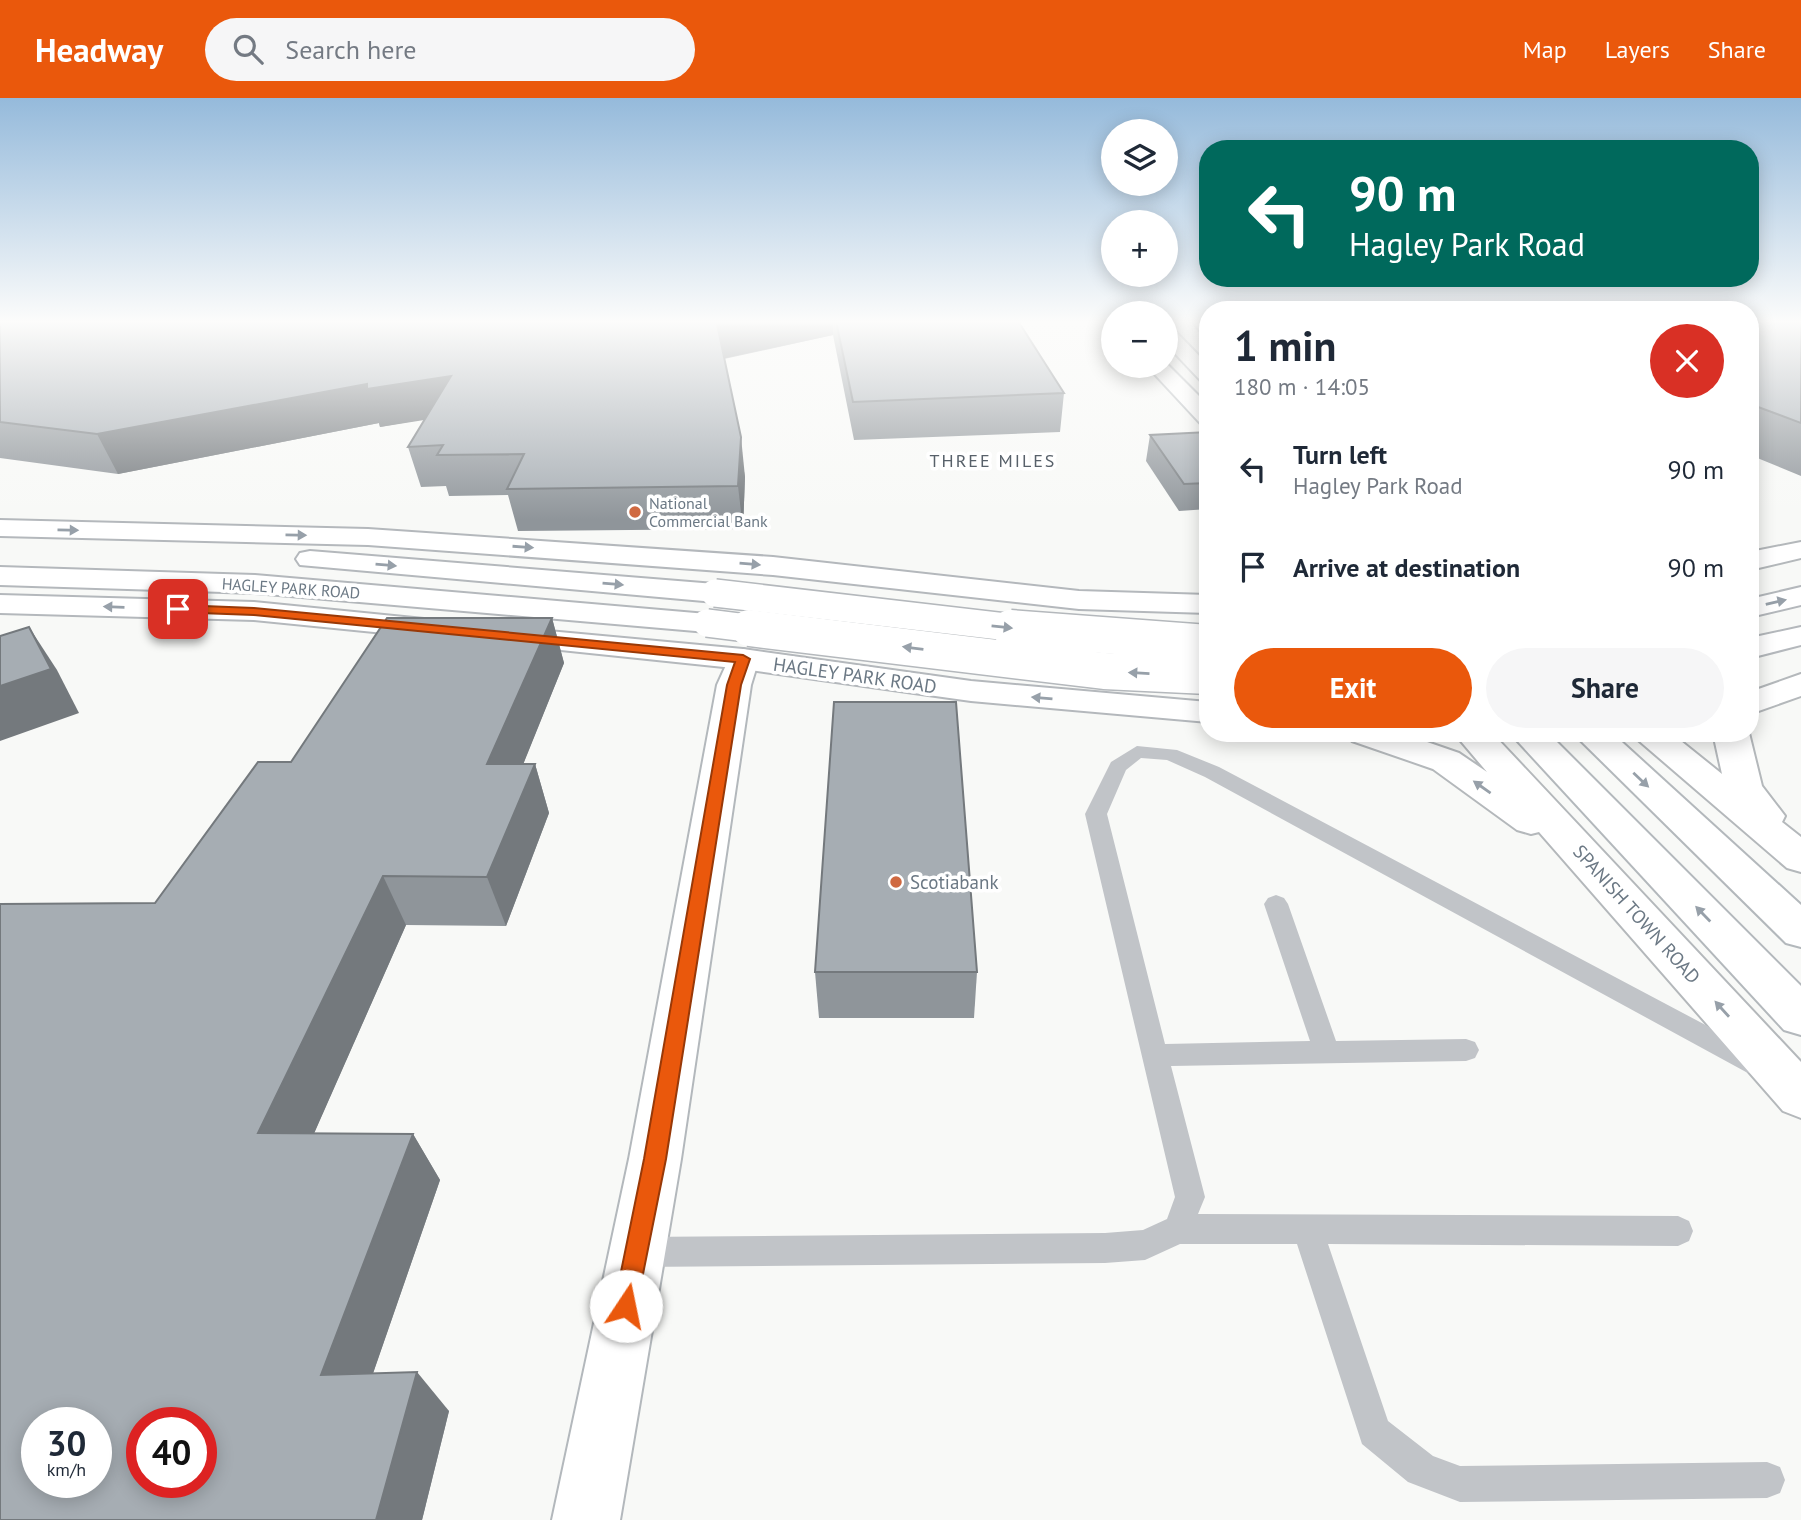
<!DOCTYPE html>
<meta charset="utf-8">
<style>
:root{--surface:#fff;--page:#f6f6f7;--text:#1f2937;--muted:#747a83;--accent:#ea580c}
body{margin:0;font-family:"PT Sans",sans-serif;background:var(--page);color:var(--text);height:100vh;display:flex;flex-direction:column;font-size:26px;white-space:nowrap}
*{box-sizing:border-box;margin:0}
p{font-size:23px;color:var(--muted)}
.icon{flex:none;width:38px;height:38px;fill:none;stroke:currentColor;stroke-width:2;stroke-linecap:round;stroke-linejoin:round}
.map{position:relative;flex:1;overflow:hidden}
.sheet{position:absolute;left:1199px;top:203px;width:560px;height:441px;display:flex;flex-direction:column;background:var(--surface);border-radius:28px;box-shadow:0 4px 18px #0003}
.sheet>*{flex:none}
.guide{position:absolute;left:1199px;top:42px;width:560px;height:147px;border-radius:28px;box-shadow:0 4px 18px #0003;background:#00695c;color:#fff;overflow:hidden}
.buttons{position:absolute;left:1101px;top:21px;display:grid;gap:14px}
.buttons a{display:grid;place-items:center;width:77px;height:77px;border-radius:50%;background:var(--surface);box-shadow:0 4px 18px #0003;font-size:35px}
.speed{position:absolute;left:21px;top:1309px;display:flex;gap:14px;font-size:35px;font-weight:700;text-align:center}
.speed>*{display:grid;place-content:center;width:91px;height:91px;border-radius:50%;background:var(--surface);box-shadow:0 4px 18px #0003;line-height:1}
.speed small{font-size:18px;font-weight:400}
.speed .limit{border:10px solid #d22;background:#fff;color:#111}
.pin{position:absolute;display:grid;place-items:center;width:60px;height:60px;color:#fff;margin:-30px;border-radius:14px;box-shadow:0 4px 10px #0006}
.me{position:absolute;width:77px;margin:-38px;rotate:11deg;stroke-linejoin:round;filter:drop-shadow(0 0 5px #0008)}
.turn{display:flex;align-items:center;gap:24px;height:147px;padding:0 35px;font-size:32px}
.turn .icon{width:91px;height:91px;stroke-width:2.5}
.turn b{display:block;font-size:49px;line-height:60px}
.round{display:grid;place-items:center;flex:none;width:74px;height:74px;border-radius:37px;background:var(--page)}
.head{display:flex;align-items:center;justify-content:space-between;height:119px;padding:0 35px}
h1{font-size:42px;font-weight:600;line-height:52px}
.action{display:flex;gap:14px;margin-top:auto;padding:14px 35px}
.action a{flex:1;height:80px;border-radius:42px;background:var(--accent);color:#fff;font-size:28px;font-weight:600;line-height:80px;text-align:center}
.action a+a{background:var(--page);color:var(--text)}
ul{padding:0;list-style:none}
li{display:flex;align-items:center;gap:21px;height:98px;padding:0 35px}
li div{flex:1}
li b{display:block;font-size:26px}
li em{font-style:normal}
header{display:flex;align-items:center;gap:42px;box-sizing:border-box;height:98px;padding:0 35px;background:var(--accent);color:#fff}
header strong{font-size:33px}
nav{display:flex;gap:38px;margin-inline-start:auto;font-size:24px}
.search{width:490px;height:63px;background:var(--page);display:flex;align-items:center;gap:18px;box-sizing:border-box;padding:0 24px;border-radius:38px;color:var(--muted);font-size:26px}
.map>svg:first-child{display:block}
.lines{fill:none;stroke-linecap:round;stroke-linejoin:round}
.secondary-casing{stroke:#b3b8bc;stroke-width:4}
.primary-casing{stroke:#b4b8bc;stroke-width:4}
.highway-casing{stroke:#b4b8bb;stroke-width:4}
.lane{fill:#c1c4c8;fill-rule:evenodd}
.secondary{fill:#fff;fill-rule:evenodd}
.primary{fill:#fff;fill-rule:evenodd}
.highway{fill:#fff;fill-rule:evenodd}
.primary-bridge-far1-casing{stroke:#b4b8bc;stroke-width:30;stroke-linecap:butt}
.primary-bridge-casing{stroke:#b4b8bc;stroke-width:39;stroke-linecap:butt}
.primary-bridge-far1{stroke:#fff;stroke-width:27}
.primary-bridge{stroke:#fff;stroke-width:36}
.wall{fill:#8f959a}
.shaded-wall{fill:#74797d}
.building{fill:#a6adb3;stroke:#74797d;stroke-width:2;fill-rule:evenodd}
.oneway{fill:#97a0a9}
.route{fill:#ea580c;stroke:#983908;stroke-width:2}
.poi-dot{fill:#cf6941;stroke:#fff;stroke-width:2.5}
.labels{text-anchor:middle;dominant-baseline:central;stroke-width:7;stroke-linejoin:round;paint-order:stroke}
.far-poi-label{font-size:16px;fill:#6b7884;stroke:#fff;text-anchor:start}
.far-street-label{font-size:16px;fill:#6b7884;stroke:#fff}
.far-neighbourhood-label{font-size:18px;letter-spacing:2px;fill:#58616a;stroke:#fff}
.street-label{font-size:19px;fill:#6b7884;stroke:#fff}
.poi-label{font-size:19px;fill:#6b7884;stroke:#fff;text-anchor:start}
</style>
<header>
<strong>Headway</strong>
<div class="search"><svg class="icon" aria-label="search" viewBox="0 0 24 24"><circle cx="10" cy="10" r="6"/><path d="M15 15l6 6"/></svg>Search here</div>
<nav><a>Map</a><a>Layers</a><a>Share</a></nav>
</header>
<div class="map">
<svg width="1801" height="1422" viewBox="0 0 1801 1422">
<rect width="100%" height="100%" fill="#f8f9f7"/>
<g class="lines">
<defs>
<g id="secondary">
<path d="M1192 223H1208V236L1201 234Z"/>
<path d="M1166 229 1173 231 1208 267V285L1201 283 1166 246Z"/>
<path d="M1166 265 1208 307V327L1200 325 1147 268H1166Z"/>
<path d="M743 551 754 554 759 561 751 587 681 1061 620 1422H552L629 1061 717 587 732 554Z"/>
<path d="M1510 635H1548L1801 888V937L1784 932Z"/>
<path d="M1573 635H1612L1801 807V849L1786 845Z"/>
</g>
<g id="primary">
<path d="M0 422 368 431 773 459 1079 493 1208 497V515L1079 511 773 477 368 447 0 438Z"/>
<path d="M310 453 715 486 725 489 730 495 725 501 715 504 300 467 296 461 300 455Z"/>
<path d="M0 469 255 477 707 516 718 518 722 525 718 532 707 534 255 495 0 487Z"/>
<path d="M1801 489V507L1750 519V501Z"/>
<path d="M0 497 254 504 434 522 445 524 450 531 445 538 434 540 254 522 0 515Z"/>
<path d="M505 529 743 551 971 583 1208 604V624L971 603 743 571 494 545 489 538 494 531Z"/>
<path d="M1801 529V547L1750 560V540Z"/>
</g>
<g id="highway">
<path d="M1801 444V460L1750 472V454Z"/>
<path d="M1801 576V598L1750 616V594Z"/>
<path d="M1347 635H1401L1459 655 1487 674 1454 635H1492L1801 964V1020L1783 1013 1539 734 1531 736 1517 732 1433 671 1352 643Z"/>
<path d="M1630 635H1671L1722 676 1713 635H1749L1762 688 1785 718 1782 724 1801 739V774L1787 770Z"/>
</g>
</defs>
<use href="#secondary" class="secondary-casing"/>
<use href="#primary" class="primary-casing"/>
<use href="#highway" class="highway-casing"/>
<path class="lane" d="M1137 648 1177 652 1219 669 1764 958 1768 966 1764 974 1755 977 1746 974 1205 679 1167 662 1141 660 1126 672 1107 716 1165 946 1310 943 1264 806 1268 800 1276 797 1284 800 1288 806 1336 943 1466 941 1475 944 1479 952 1475 960 1466 963 1171 968 1205 1099 1198 1116 1678 1118 1689 1123 1693 1133 1689 1143 1678 1148 1328 1146 1388 1323 1433 1358 1460 1368 1767 1364 1780 1369 1785 1382 1780 1395 1767 1400 1460 1404 1408 1384 1362 1346 1297 1146H1180L1145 1162 1105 1165 637 1169 626 1165 622 1154 626 1143 637 1139 1105 1135 1143 1132 1167 1121 1175 1099 1085 716 1111 664Z"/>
<use href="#secondary" class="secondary"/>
<use href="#primary" class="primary"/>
<use href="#highway" class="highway"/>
<defs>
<g id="primary-bridge-far1">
<path d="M715 495 1033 532"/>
<path d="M707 525 763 532"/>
</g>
<g id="primary-bridge">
<path d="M749 530 1104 573 1208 578"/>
<path d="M1010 530 1208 545"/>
</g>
</defs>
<use href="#primary-bridge-far1" class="primary-bridge-far1-casing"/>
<use href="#primary-bridge" class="primary-bridge-casing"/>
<use href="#primary-bridge-far1" class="primary-bridge-far1"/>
<use href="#primary-bridge" class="primary-bridge"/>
</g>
<g class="wall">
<path d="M0 223H1018L1064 295 1060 334 854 342 833 237 724 261 745 379 743 431 518 433 508 397 449 398 446 388 421 389 408 349 425 321 380 329 379 325 118 376 0 360Z"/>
<path d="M1750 223H1801V378L1750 357Z"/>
<path d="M1208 334V411L1179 413 1146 363 1150 337Z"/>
<path d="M552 520 564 565 523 666H535L549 715 506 828 406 827 314 1035 413 1036 440 1082 373 1275 449 1313 422 1422 155 805 291 664Z"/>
<path d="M815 874H977L974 920H819Z"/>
</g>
<g class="shaded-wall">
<path d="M733 223H833V237L721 261 717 226Z"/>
<path d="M451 278 462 316 380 329 379 325 118 376 97 336 367 286Z"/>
<path d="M741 339 745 379 743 431 738 388Z"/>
<path d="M552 520 564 565 504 714 487 666Z"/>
<path d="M29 529 57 572 79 615 0 643V588Z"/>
<path d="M535 666 549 715 506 828 487 779Z"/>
<path d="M383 778 406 827 294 1081 258 1035Z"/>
<path d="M413 1036 440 1082 359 1316 321 1277Z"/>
<path d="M417 1274 449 1313 422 1422H376Z"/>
</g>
<g class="building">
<path d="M0 223H733L717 226 741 339 738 388 507 391 524 356 437 357 443 347 408 349 451 278 367 291V286L97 336 0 324Z"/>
<path d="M836 223H1018L1064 295 853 304Z"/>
<path d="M1750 223H1801V325L1750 306Z"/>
<path d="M1208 334V385L1184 386 1150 337Z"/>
<path d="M387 520H552L487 666H535L487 779 383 778 258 1035 413 1036 321 1277 417 1274 376 1422H0V806L155 805 258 664H291ZM37 1325H96V1384H37ZM142 1325H201V1384H142Z"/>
<path d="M29 529 51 571 0 588V538Z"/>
<path d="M834 604H956L977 874H815Z"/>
</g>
<defs><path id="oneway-solid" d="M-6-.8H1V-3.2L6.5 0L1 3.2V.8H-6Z" transform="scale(1.75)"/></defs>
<g class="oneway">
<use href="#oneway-solid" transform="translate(68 432) rotate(1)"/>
<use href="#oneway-solid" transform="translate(296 437) rotate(1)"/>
<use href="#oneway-solid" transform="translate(523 449) rotate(4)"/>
<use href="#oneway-solid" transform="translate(750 466) rotate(5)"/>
<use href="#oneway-solid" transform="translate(386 467) rotate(5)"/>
<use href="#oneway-solid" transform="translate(613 486) rotate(5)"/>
<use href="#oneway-solid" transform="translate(1776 504) rotate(-13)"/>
<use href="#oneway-solid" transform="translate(114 509) rotate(-178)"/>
<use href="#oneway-solid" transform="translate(1002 529) rotate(6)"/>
<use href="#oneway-solid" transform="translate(913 550) rotate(-173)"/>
<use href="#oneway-solid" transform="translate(1139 575) rotate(-177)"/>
<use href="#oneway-solid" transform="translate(1042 600) rotate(-175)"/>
<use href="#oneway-solid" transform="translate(1641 682) rotate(43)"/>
<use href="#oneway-solid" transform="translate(1482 689) rotate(-145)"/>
<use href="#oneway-solid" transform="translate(1703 816) rotate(-134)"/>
<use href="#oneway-solid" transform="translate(1722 911) rotate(-132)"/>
</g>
<linearGradient id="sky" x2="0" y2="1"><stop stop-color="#95badb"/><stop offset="0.53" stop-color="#fcfcfb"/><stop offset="1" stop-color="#fcfcfb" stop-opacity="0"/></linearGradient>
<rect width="1801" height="422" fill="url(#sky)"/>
<path class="route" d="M178 507 254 510 743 557 750 561 741 587 666 1061 635 1216 626 1220 618 1216 614 1208 644 1061 727 587 735 564 254 517 173 514 172 511Z"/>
<g class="poi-dot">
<circle cx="635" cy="414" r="7"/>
<circle cx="896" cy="784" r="7"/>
</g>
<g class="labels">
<g class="far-poi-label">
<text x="649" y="405">National<tspan x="649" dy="18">Commercial Bank</tspan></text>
</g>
<g class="far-street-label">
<text transform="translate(291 490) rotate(4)">HAGLEY PARK ROAD</text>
</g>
<g class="far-neighbourhood-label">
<text x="993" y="362">THREE MILES</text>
</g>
<g class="street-label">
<text transform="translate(855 577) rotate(8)">HAGLEY PARK ROAD</text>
<text transform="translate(1637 816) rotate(48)">SPANISH TOWN ROAD</text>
</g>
<g class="poi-label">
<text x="910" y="784">Scotiabank</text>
</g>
</g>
</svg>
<div class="buttons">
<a><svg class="icon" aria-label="layers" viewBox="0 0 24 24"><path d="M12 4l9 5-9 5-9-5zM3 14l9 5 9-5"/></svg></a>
<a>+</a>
<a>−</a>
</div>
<div class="speed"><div>30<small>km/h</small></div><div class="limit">40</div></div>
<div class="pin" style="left:178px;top:511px;background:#d93025"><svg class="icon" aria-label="arrive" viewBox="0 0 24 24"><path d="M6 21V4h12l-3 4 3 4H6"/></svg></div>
<svg class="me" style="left:626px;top:1208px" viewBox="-20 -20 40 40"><circle r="19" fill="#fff"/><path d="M0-13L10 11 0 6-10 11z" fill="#ea580c"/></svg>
<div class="guide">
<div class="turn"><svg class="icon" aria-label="left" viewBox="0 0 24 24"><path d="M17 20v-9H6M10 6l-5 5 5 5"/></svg><div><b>90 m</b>Hagley Park Road</div></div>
</div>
<section class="sheet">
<div class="head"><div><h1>1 min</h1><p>180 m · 14:05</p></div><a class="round" style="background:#d93025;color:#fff"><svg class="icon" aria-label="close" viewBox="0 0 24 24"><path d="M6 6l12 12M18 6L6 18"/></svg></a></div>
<ul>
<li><svg class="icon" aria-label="left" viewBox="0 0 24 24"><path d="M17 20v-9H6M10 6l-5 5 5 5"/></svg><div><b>Turn left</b><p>Hagley Park Road</p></div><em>90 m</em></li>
<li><svg class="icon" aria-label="arrive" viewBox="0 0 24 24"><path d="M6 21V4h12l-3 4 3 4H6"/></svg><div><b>Arrive at destination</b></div><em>90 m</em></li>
</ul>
<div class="action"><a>Exit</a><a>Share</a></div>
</section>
</div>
